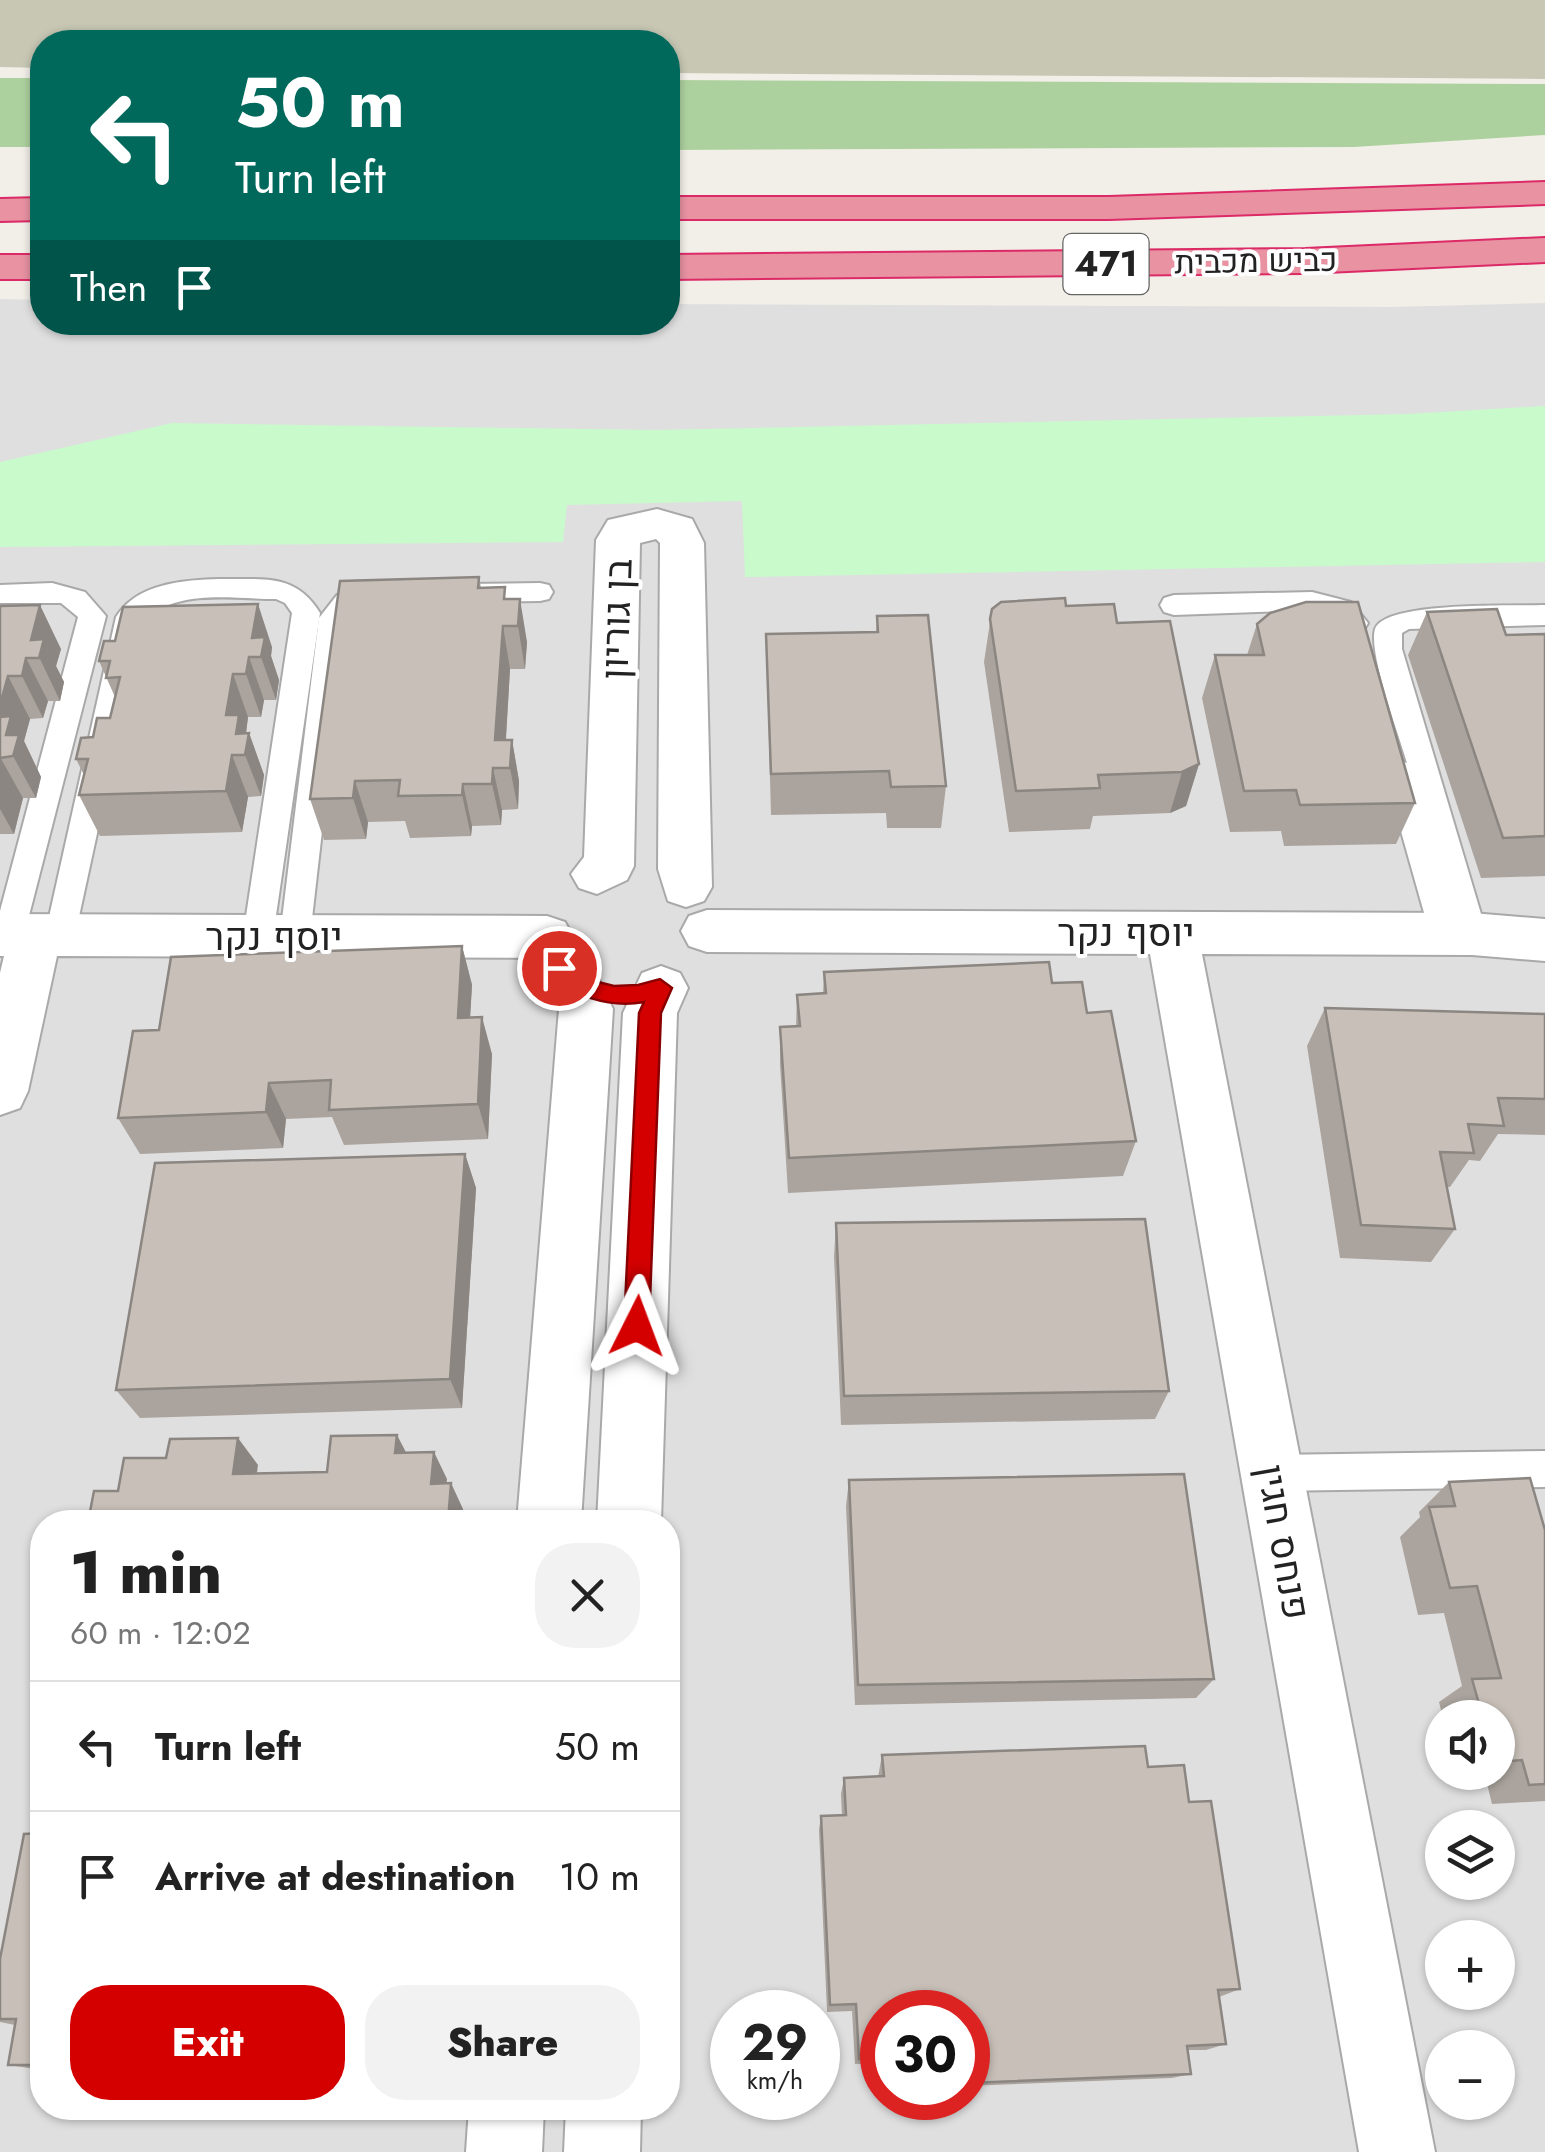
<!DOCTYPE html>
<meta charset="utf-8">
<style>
:root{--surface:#fff;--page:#f2f2f2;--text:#222;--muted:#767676;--line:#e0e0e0;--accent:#d40000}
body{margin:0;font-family:Jost,Heebo,sans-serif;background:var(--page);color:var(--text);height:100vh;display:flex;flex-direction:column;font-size:38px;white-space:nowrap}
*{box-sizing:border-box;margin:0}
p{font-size:32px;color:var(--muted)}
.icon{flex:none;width:55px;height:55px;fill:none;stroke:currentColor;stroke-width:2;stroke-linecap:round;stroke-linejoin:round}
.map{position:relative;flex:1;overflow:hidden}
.side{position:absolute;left:30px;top:1510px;width:650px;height:610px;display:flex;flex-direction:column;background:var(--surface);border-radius:40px;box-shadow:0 2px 8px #0004}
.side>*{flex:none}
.guide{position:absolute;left:30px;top:30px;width:650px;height:305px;border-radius:40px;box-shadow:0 2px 8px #0004;background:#00695c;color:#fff;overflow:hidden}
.controls{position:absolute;left:1425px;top:1700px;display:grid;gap:20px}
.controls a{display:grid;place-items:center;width:90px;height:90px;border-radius:50%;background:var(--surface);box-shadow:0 2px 8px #0004;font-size:50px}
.speed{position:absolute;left:710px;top:1990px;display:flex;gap:20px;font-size:50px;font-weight:700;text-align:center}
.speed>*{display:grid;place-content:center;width:130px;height:130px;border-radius:50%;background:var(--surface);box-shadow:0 2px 8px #0004;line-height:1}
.speed small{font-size:25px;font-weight:400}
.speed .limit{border:15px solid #d22;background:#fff;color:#111}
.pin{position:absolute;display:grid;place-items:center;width:85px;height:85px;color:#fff;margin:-42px;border:5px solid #fff;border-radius:50%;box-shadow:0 2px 10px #0007}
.me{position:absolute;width:110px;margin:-55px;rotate:3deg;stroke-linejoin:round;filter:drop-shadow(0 0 8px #0008)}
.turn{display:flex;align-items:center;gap:35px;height:210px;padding:0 40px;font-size:45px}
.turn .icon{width:130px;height:130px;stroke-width:2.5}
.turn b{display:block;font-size:70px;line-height:85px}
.then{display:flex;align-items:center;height:95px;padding:0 40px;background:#0003;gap:20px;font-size:38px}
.round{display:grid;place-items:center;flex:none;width:105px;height:105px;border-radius:40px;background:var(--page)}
.summary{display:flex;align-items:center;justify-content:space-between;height:170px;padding:0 40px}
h1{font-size:60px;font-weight:800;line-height:75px}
.action{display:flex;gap:20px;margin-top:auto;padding:20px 40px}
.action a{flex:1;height:115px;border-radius:40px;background:var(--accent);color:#fff;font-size:40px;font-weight:800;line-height:115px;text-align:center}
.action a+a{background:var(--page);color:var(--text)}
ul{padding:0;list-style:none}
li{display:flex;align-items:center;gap:30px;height:130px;padding:0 40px;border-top:2px solid var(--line)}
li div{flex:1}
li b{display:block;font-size:38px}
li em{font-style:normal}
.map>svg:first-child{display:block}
.residential{fill:#e0dfdf;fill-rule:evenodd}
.construction{fill:#c7c7b4}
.forest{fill:#add19e}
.park{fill:#c8facc}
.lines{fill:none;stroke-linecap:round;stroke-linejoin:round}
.service-casing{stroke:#a9a9a9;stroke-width:4}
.minor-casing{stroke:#a9a9a9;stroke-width:4}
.motorway-casing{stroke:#dc2a67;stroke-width:4}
.service{fill:#fff;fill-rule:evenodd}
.minor{fill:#fff;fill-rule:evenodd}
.motorway{fill:#e892a2;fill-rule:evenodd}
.wall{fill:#aba49e}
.shaded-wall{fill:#8b8681}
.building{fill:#c7bfb8;stroke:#8b8681;stroke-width:2.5}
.route{fill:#d40000;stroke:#8a0000;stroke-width:2.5}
.labels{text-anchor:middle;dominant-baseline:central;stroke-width:8;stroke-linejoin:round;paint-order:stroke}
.far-street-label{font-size:32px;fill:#222;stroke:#fff}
.shield{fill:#fff;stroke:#646464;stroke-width:2.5}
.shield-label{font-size:35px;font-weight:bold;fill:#222}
.street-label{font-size:38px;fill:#222;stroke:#fff}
</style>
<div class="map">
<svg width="1545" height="2152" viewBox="0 0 1545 2152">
<rect width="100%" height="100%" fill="#f2efe9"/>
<path class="residential" d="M0 299 42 300V322H668V304L1393 307 1545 303V2152H0ZM42 1522H668V2108H42ZM1442 1718H1498V1772H1442ZM1442 1828H1498V1882H1442ZM1442 1938H1498V1992H1442ZM732 2012H818V2098H732ZM882 2012H968V2098H882ZM1442 2048H1498V2102H1442Z"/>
<path class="construction" d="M0 0H1545V79L668 73V42H42V68L0 67Z"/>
<g class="forest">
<rect x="0" y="78" width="42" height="69"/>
<path d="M668 80 1545 84V135L1354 147 668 150Z"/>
</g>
<path class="park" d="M1545 406V562L745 577 742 501 567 505 563 542 0 547V462L172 423 655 430 1407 414Z"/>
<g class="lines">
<defs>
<g id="service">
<path d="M219 579C262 580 295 572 320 613L273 936 269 945 258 948 247 945 243 936 292 613 285 603 276 599C231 599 179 588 143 621L75 935 71 944 60 947 49 944 45 935 116 617C137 583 184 580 219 579Z"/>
<path d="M52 583 85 592 106 616 24 935 20 944 9 947 0 944V911L78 617 61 603H0V585Z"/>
<path d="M540 583 549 585 553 592 549 599 540 601 464 602 454 600 451 593 454 586 464 584Z"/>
<path d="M370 585 380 587 383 594 380 601 357 609 346 621 310 936 306 945 295 948 284 945 280 936 319 618 337 595Z"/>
<path d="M1312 592 1351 602 1368 623 1364 630H1344L1332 616 1312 610 1174 615 1164 612 1160 605 1164 598 1174 595Z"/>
<path d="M1545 605V625L1409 629 1402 633V649L1487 934 1483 943 1472 946 1458 938 1445 946 1434 943 1430 934 1384 771 1388 763 1398 760 1407 763C1399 735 1368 653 1375 629 1384 601 1516 606 1545 605Z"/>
<path d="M1545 1451V1487L1272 1491 1259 1486 1253 1473 1259 1460 1272 1455Z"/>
</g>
<g id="minor">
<path d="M657 509 692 519 704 543 712 887 704 901 686 907 668 901 658 869 660 543 656 539 640 543 634 866 627 880 597 894 579 888 571 874 584 857 596 540 608 520Z"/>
<path d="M707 910 1472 913 1545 919V961L1472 955 1202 954 1435 2152H1359L1150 954 707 952 689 946 681 931 689 916Z"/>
<path d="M0 914 547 916 565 922 573 937 565 952 547 958 57 956 28 1091 20 1108 0 1115V973L4 956H0Z"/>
<path d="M573 958 592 965 613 1009 581 1522H517L559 1009 546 980 554 965Z"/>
<path d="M661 966 680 973 688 988 677 1013 661 1522H597L623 1013 642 973Z"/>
<path d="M469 2108H544L542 2152H466Z"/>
<path d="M566 2108H641L640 2152H564Z"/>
</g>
<g id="motorway">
<path d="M1545 182V204L1109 219H668V197H1109Z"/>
<path d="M42 198V220L0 221V199Z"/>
<path d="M1545 238V262L1305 273 668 279V255L1305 249Z"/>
<rect x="0" y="255" width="42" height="24"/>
</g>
</defs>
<use href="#service" class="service-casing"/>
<use href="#minor" class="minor-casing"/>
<use href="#motorway" class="motorway-casing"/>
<use href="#service" class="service"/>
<use href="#minor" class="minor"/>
<use href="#motorway" class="motorway"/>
</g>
<g class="wall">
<path d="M479 577 481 588 507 599 527 642 525 669H510L506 740H512L519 781 518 809 502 810 501 825 472 826 471 836 410 838 405 821 368 822 366 839 324 840 310 799Z"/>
<path d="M0 606 61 649 56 666 64 682 60 701H48L43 718 30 719 24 741 41 777 36 798H23L14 834H0Z"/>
<path d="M1066 606 1117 623 1199 764 1186 806 1170 813 1093 816 1090 829 1009 832 984 662 992 609Z"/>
<path d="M1427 612 1506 635 1545 634V876L1481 878 1408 655Z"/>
<path d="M877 616 946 786 941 828H887L886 813 771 815 766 634 876 632Z"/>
<path d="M1257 624 1415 803 1396 844 1284 846 1281 831 1230 832 1202 698 1215 655H1247Z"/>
<path d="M115 641 272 647 271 656 279 680 276 700H264L261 717H248L246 733H249L264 775 261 796 248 797 242 832 100 836 79 795 84 775 76 759 110 718 115 697 99 661Z"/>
<path d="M462 946 472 985 470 1017 492 1054 488 1139 344 1145 332 1117 286 1119 283 1148 140 1154 118 1118 159 1030Z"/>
<path d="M824 972 1052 983 1087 1013 1136 1141 1123 1176 788 1193 780 1064V1027L796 1026 797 995 823 994Z"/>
<path d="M1325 1008 1545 1014V1135L1498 1134 1480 1161 1469 1160 1450 1187H1447L1455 1229 1431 1262 1340 1258 1307 1046Z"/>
<path d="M465 1154 476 1188 462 1408 140 1418 116 1390Z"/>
<path d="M836 1223 1169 1391 1155 1419 841 1425 834 1256Z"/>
<path d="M849 1480 1214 1679 1196 1698 855 1705 846 1506Z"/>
<path d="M1449 1482 1545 1530V1801L1492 1804 1486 1780 1459 1782 1457 1772H1498V1718H1443L1439 1702 1462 1686 1444 1613 1418 1615 1400 1537 1420 1517 1419 1512Z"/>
<path d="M882 1755 1148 1767 1189 1802 1240 1989 1219 1997 1226 2044 1206 2050H1188L1191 2074 1172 2078 968 2086V2012H882V2063L855 2064 852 2011 827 2012 819 1830 821 1816 842 1815 841 1794 844 1778 878 1777Z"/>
<path d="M42 1833V2070L8 2065 15 2025 0 2022V1959Z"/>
</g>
<g class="shaded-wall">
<path d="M520 599 527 642 525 669 518 626Z"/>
<path d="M258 604 272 647 271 656 279 680 276 700 261 657 252 638Z"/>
<path d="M40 605 61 649 56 666 64 682 60 701 31 640Z"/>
<path d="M503 626 510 669 504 768 495 740Z"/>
<path d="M249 657 264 700 261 717 246 674Z"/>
<path d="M26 658 48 701 43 718 22 676Z"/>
<path d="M233 674 248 717 246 733 248 738 249 733 264 775 261 796 245 755 242 752 241 757 226 715Z"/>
<path d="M8 676 30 719 24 741 41 777 36 798 13 756 0 723V705Z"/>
<path d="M512 740 519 781 518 809 510 768Z"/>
<path d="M232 755 248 797 242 832 226 791Z"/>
<path d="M0 757 23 798 14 834 0 809Z"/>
<path d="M1199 764 1186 806 1170 813 1182 772Z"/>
<path d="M493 768 502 810 501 825 492 784Z"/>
<path d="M355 781 368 822 366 839 353 798Z"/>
<path d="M463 784 472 826 471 836 462 795Z"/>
<path d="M462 946 472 985 468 1055 458 1018Z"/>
<path d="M482 1017 492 1054 488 1139 478 1104Z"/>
<path d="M269 1083 286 1119 283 1148 266 1112Z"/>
<path d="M465 1154 476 1188 462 1408 450 1379Z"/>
<path d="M397 1435 411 1462 395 1453Z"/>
<path d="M238 1438 258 1465 253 1500 233 1474Z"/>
<path d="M434 1452 447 1479 444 1510 431 1484Z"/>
<path d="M451 1483 463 1509 462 1522H448Z"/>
</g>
<g class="building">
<path d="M479 577 478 588 505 587 504 599H520L518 626H503L495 740H512L510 768H493L492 784H463L462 795 398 796 400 780 355 781 353 798 310 799 340 581Z"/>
<path d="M1065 598 1066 606 1114 604 1117 623 1170 621 1199 764 1182 772 1098 775 1100 788 1016 791 990 619 992 609 1001 602Z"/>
<path d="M1306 602H1358L1415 803 1300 805 1296 790 1244 791 1215 655H1264L1257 624 1270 613Z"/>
<path d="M258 604 252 638 265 637 261 657H249L246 674H233L226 715H239L236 734 249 733 245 755H232L226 791 79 795 88 759H76L81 738 93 737 97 718H110L120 677 106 678 110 661H99L104 641H115L123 607Z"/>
<path d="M40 605 31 640 44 639 39 658H26L22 676H8L0 705V606Z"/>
<path d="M1497 609 1506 635 1545 634V836L1503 838 1427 612Z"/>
<path d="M928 615 946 786 891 787 889 771 771 774 766 634 878 632 877 616Z"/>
<path d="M11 716 6 735H19L13 756 0 758V717Z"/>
<path d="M462 946 458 1018 482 1017 478 1104 329 1110 331 1080 269 1083 266 1112 118 1118 133 1031 159 1030 171 957Z"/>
<path d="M1049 962 1052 983 1082 982 1087 1013 1111 1011 1136 1141 789 1158 780 1027 800 1026 797 995 826 993 824 972Z"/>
<path d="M1325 1008 1545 1014V1099L1498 1098 1504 1126 1468 1124 1474 1153 1440 1152 1455 1229 1361 1225Z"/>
<path d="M465 1154 450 1379 116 1390 155 1163Z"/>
<path d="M1145 1219 1169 1391 844 1396 836 1223Z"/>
<path d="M397 1435 395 1453 434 1452 431 1484 451 1483 448 1522H88L94 1491H118L124 1458H166L170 1439 238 1438 233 1474 327 1472 331 1436Z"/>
<path d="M1184 1474 1214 1679 858 1685 849 1480Z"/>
<path d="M1530 1478 1545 1530V1784L1529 1785 1522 1760 1498 1762V1718H1483L1472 1679 1501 1678 1477 1586 1450 1588 1429 1507 1455 1506 1449 1482Z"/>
<path d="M1145 1746 1148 1767 1184 1765 1189 1802 1211 1801 1240 1989 1218 1990 1226 2044 1187 2046 1191 2074 968 2083V2012H882V2058L859 2059 856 2004 830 2005 821 1816 846 1815 844 1778 884 1776 882 1755Z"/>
<path d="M42 1833V2065H8L16 2019H0V1959L24 1834Z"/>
</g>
<path class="route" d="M559 959 598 982 614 986 638 985 660 979 672 988 661 1013 649 1326 646 1335 637 1338 628 1335 624 1326 639 1013 644 1002C612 1008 566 997 548 968L552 961Z"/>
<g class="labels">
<g class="far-street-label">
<text transform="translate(1256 261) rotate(-1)">כביש מכבית</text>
</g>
<rect class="shield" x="1063.5" y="234" width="85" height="60" rx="8"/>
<g class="shield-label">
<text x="1106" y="264">471</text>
</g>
<g class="street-label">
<text transform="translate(616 619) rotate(-88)">בן גוריון</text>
<text x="1126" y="932">יוסף נקר</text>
<text x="274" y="936">יוסף נקר</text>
<text transform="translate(1284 1542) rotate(80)">פנחס חגין</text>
</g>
</g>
</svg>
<div class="controls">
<a><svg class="icon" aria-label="sound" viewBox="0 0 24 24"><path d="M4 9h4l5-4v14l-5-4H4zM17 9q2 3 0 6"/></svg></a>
<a><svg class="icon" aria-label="layers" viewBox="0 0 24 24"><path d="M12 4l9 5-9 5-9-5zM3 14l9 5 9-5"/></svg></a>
<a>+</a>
<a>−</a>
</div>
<div class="speed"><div>29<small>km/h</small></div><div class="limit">30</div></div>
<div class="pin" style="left:559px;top:968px;background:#d93025"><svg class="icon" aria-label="arrive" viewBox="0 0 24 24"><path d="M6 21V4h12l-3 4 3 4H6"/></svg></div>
<svg class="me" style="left:637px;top:1326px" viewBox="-20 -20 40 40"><path d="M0-17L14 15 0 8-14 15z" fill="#d40000" stroke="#fff" stroke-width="4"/></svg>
<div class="guide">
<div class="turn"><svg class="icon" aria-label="left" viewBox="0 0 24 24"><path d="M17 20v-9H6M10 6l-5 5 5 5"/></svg><div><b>50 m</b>Turn left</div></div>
<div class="then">Then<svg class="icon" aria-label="arrive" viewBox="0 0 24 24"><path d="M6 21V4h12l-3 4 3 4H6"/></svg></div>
</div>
<section class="side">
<div class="summary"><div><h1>1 min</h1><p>60 m · 12:02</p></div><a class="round"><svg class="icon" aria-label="close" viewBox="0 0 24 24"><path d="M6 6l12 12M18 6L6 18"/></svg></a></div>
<ul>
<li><svg class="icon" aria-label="left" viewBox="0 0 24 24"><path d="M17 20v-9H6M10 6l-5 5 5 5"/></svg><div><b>Turn left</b></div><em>50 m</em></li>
<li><svg class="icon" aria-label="arrive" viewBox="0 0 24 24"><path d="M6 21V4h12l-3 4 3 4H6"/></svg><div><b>Arrive at destination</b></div><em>10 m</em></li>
</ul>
<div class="action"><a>Exit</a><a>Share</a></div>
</section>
</div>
